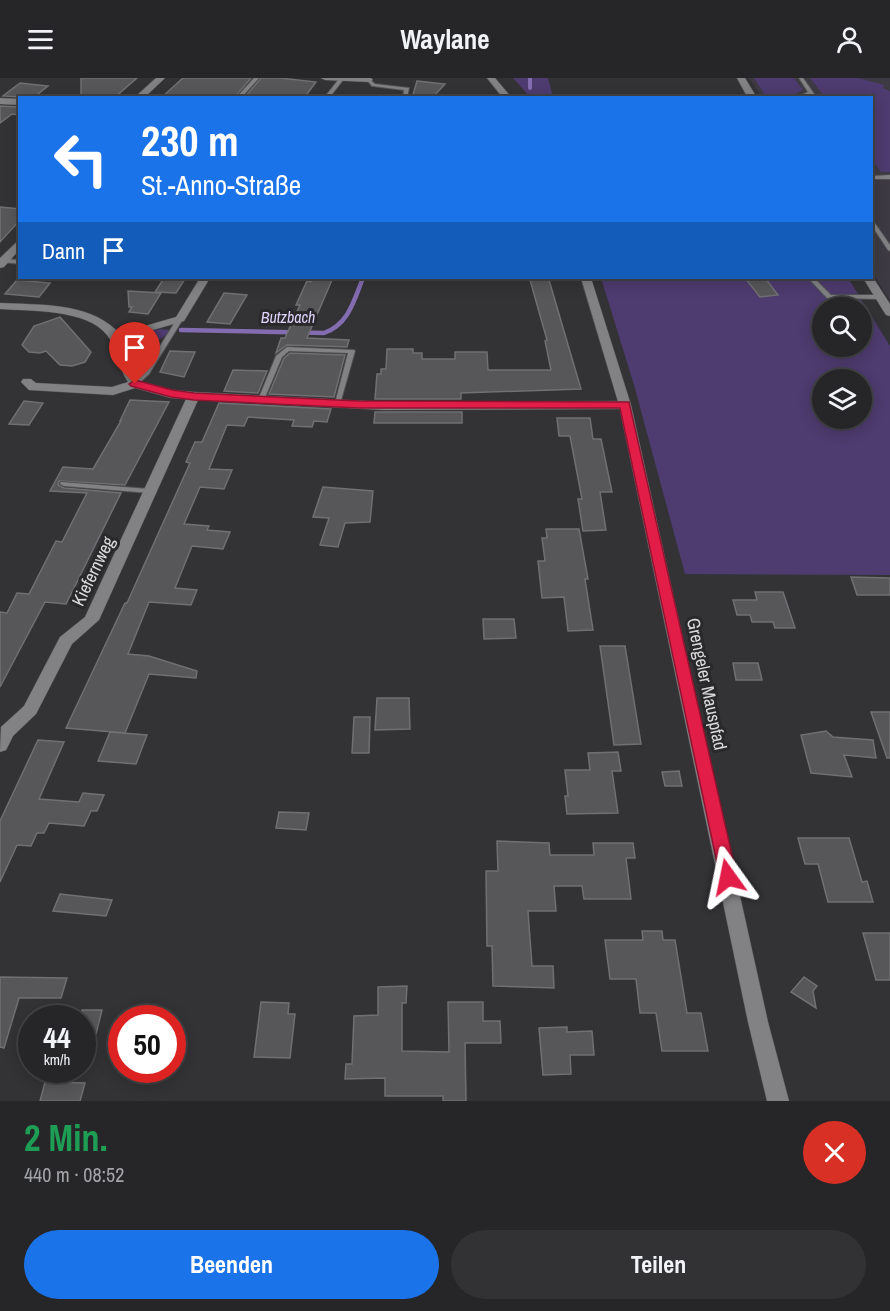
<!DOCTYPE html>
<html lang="de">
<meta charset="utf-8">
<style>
:root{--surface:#262628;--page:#323234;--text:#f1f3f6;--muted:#a4a5a8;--line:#424345;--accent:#1a73e8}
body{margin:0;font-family:"Archivo Narrow",sans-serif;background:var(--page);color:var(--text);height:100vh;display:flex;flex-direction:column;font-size:22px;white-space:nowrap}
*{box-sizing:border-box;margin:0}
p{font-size:20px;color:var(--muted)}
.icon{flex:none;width:33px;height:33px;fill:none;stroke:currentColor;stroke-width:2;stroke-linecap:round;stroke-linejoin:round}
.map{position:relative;height:1023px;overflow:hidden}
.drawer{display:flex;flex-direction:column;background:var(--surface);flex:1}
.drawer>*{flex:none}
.banner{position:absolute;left:18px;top:18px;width:855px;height:183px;border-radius:0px;box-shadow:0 3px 15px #0003,0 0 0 2px var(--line);background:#1a73e8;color:#fff;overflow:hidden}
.tools{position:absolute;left:812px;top:219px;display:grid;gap:12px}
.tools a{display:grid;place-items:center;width:60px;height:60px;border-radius:50%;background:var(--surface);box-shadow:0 3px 15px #0003,0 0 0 2px var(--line);font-size:30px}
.speed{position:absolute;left:18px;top:927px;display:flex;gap:12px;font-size:30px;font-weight:700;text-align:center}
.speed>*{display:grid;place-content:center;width:78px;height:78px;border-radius:50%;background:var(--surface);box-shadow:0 3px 15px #0003,0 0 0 2px var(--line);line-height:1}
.speed small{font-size:15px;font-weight:400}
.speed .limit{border:9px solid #d22;background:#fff;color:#111}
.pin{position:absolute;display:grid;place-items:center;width:51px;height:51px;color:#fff;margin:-62px -26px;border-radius:50% 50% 50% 0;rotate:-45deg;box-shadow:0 0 6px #0007}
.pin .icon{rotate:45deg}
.me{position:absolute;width:66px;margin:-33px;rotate:348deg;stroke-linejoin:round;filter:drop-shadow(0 0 4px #0008)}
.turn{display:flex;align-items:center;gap:21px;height:126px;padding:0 24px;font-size:27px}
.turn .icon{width:78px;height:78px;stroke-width:2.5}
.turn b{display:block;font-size:42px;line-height:51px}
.then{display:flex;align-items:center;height:57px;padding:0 24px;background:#0003;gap:12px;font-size:22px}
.round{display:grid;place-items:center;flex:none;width:63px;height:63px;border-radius:32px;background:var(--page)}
.headline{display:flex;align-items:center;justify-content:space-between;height:102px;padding:0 24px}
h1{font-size:36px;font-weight:800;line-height:45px;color:#1e9e55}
.button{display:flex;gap:12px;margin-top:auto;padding:12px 24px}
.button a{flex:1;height:69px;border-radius:36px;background:var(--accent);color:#fff;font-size:24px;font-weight:800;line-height:69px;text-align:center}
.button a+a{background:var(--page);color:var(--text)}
header{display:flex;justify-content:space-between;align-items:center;height:78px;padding:0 24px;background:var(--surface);font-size:27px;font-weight:800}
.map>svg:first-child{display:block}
.built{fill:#3d3a43}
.green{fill:#4e3b6f;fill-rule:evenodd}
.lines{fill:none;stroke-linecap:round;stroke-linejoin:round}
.stream-far1{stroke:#846cb1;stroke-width:4}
.stream{stroke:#846cb1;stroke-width:4.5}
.building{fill:#575659;stroke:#706f72;stroke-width:1.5}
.lane-casing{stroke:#505052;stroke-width:2}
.street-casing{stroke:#505052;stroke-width:1}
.secondary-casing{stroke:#505052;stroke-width:1}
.lane{fill:#828184;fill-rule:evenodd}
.street{fill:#828184;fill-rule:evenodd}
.secondary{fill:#828184;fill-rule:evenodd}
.route{fill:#e11d48;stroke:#92132f;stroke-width:1.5}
.labels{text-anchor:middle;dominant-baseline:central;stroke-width:6;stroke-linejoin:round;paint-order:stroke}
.far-water-label{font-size:16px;font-style:italic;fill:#dfd3fa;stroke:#29282b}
.street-label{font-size:18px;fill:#dadadc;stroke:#29282b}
</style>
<header><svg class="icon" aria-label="menu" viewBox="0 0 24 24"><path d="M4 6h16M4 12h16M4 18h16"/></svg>Waylane<svg class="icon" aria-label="person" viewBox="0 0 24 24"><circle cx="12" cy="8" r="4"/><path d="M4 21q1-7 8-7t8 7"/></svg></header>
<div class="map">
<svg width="890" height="1023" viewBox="0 0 890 1023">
<rect width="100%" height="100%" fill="#333235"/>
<path class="built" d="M749 0H890V223L872 193V20L762 19Z"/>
<g class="green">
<path d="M513 0H548L553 19H530Z"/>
<path d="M754 0H794L803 12 789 19H766Z"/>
<path d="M810 0H859L884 7 883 10 890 13V94H881L872 81V20L825 19Z"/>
<path d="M601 200H848L890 268V497L685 496 634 307ZM822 230H861V268H822ZM822 302H861V340H822Z"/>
<path d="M161 251 169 252 171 254 160 261 146 284 127 281 123 270C128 255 148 254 161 251Z"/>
</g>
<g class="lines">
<path class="stream-far1" d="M530 0V10"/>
<path class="stream" d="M181 252 324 255C349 246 354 222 363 200"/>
</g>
<g class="building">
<path d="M81 0H137L114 20H81Z"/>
<path d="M183 0H251L234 20H161Z"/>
<path d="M261 0H280L316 4 304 20H244Z"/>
<path d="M417 3 445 6 432 20H412Z"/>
<path d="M20 5 48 8 33 20 3 18Z"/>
<path d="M0 28 20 29V37L12 36 0 45Z"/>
<path d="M0 129 20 131V142L0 164Z"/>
<path d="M164 200 185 201 176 215 155 214Z"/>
<path d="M745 200H765L778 217 760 219Z"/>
<path d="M313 201 332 202 307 260 349 262 347 269 287 267 276 275 281 260H285L300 227H296L307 203 311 204Z"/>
<path d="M17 202 50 205 39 219 5 216Z"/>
<path d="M530 202H549L581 311 461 315V321H375L377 296H381V291H386L387 271H413V275H422V281H455V274H487L488 292H551L545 263 547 262Z"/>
<path d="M128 213 161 215 148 236 129 234 132 229H129Z"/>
<path d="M224 215 247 217 230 246 207 244Z"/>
<path d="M60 239 91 274 85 284 72 288 60 287 46 273 40 275 29 274 22 267 34 248Z"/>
<path d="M170 273 195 274 184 299 160 294Z"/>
<path d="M290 275 345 277 334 319 269 316 284 280Z"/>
<path d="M233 292 267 293 258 315 224 313Z"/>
<path d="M130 322 169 324 125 407 59 403 58 407 64 410 121 415 66 526 45 524 0 609V534L7 535 17 515 29 516 56 463 62 464 87 415 50 413 63 389 93 391 121 343H120Z"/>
<path d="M24 323 43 325 29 347 9 346Z"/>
<path d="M219 325 331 331 327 344 314 343 312 349 292 348 294 342 248 339 244 348 227 347 209 391 232 392 224 411 200 409 184 446 209 448 207 452 230 454 223 471 192 468 175 510 197 512 191 527 149 524 128 576 149 578 197 593 196 600 149 596 125 655 66 650 125 525H127L190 385 186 384 195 364H202Z"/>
<path d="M375 334H462V345H374Z"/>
<path d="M557 340H590L593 361H601L612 414H600L606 452 583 453 578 421H582L570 358H559Z"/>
<path d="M323 409 373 413 370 444 345 445 338 469 320 467 329 440 313 439Z"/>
<path d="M546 451H579L588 501H585L593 552 568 553 564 519 542 520 538 483H545L542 460H547Z"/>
<path d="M851 499 890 500V517H857Z"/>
<path d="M755 514H783L795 550H775L773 544H752L750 537H737L733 522H757Z"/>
<path d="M483 541H514L516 560 484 561Z"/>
<path d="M600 568H625L641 666 614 667Z"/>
<path d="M733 585H758L762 602H736Z"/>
<path d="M377 620H409L410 651 375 652Z"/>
<path d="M871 634H890V680H887Z"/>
<path d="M354 639H370L369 675H352Z"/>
<path d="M826 653 833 659 873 662 876 680 844 677 852 699 811 695 801 657Z"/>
<path d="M110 654 147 657 136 686 98 683Z"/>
<path d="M38 662 64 664 39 721 79 724 83 715 104 717 97 733H91L84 748 49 745 44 755H37L31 768 17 767 0 804V743Z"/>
<path d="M618 674 621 693H612L618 735 567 736 565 718H568L565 692H590L588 675Z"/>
<path d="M679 693 682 708H665L662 694Z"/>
<path d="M279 734 309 735 306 752 276 750Z"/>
<path d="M798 760H849L862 804 867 803 873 824H828L818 786H805Z"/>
<path d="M497 763 549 765 550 777H594L593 765H633L635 780H626L631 821H584L582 808H554L556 833H528L532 888H553L554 910 493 908 492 868H487L486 793H498Z"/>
<path d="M60 816 112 822 106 838 53 833Z"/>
<path d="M642 853H662L663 862H675L687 935H701L708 973H662L656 935H640L636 901H610L605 862H643Z"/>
<path d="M863 855H890V902H876Z"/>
<path d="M0 899 67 900 61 920H19L4 970 0 969Z"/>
<path d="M804 899 817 908 813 913 816 930 791 914Z"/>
<path d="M407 908 406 925H402V973L449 974 448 924H483V943H500L501 965H465L466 1023H443V1018H385V1000L345 1001 346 986H352L354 938 378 937V909Z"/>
<path d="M261 924 289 925 288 936H295L290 980 254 979Z"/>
<path d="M82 932H102L88 988H82Z"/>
<path d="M567 949V954L592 953 594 977H570L571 996 543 997 539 950Z"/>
<path d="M45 1004 85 1005 80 1023H40Z"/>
</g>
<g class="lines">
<defs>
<g id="lane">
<path d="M254 0H259L241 20H236Z"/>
<path d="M799 0H803L817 20H812L810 16 803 20H796L808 14Z"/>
<path d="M339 1 343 2 329 20H324Z"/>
<path d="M369 1 375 6 409 10 407 20H403L404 12 372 8 367 2Z"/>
<path d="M890 97V101H872V98Z"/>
<path d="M872 143 874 144 890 167V173L888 172 872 148Z"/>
<path d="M4 181 20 182V186L2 184 1 183Z"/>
<path d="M814 201 816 202 831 217H880L883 219 880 221 827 220 811 203Z"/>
<path d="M180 239 183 241 149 296 137 307H133V305L143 295 177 241Z"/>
<path d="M287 269 354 272 355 273 340 326 338 327 335 325 348 275 289 273 282 279 264 322 261 324 259 323 258 322 276 278Z"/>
<path d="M61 404 149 411 153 413 149 415 64 408 60 406Z"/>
</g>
<g id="street">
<path d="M156 0H165L144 20H134Z"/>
<path d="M321 0H371L373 2 369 4 325 2Z"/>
<path d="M737 0H745L757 20H748Z"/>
<path d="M0 20 20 21V27L0 26Z"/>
<path d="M20 161V171L4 189 0 190V180Z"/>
<path d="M872 198 890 226V238L886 237 863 200Z"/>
<path d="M200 200H210L184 243 146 254 120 258 139 303 172 312 194 314 384 324 625 323 631 327 625 331 384 332 198 322 99 542 72 566 36 636 13 658 6 672 0 674 1 649 24 628 60 559 85 539 186 321 171 320 135 310 113 317 29 312 21 304 23 301H31L36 305 112 309 128 304C118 290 118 270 107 257 87 231 30 233 0 231V225C38 227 87 224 116 252L145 248 176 239Z"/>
</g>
<g id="secondary">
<path d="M487 0H495L512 20H503Z"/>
<path d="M581 200H591L631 327 768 944 789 1023H767L748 944 619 327Z"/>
</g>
</defs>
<use href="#lane" class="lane-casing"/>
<use href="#street" class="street-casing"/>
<use href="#secondary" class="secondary-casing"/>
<use href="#lane" class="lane"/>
<use href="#street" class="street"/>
<use href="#secondary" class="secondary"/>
</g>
<path class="route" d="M135 302 172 312 194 315 359 323 629 324 737 799 734 804 728 807 722 804 720 799 620 330H359L194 322 171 319 131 308 129 306Z"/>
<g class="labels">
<g class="far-water-label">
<text x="288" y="239">Butzbach</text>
</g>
<g class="street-label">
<text transform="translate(93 493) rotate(-64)">Kiefernweg</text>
<text transform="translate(707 606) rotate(78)">Grengeler Mauspfad</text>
</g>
</g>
</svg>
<div class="tools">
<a><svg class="icon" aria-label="search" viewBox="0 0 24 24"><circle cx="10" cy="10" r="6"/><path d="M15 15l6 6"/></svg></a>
<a><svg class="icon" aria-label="layers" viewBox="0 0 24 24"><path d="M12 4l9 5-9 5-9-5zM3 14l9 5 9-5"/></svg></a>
</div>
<div class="speed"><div>44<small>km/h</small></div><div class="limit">50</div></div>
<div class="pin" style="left:135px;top:306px;background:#d93025"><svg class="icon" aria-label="arrive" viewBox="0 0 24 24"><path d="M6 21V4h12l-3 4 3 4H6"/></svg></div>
<svg class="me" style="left:728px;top:799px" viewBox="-20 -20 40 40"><path d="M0-17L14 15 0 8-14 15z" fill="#e11d48" stroke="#fff" stroke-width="4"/></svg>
<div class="banner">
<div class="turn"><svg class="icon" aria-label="left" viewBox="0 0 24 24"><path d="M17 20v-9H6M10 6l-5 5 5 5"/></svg><div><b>230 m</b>St.-Anno-Straße</div></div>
<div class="then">Dann<svg class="icon" aria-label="arrive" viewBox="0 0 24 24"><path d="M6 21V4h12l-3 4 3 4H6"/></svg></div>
</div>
</div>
<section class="drawer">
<div class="headline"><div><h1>2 Min.</h1><p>440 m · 08:52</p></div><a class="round" style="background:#d93025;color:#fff"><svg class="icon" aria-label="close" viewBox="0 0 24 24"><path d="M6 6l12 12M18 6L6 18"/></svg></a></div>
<div class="button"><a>Beenden</a><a>Teilen</a></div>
</section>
